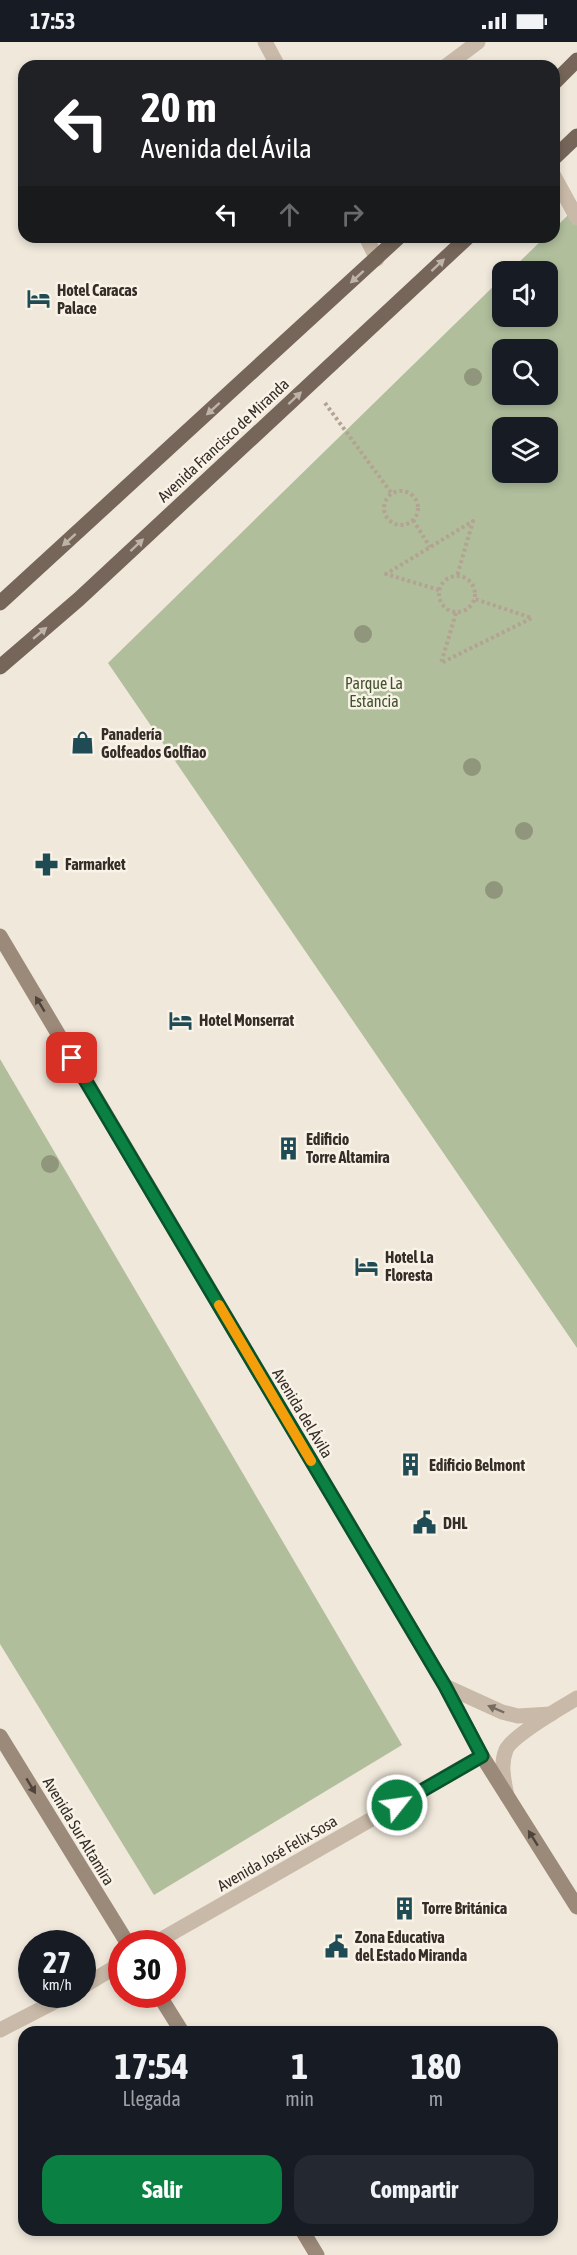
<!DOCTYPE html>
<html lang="es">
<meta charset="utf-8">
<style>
:root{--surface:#171b24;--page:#242831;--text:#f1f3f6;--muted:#9ea1a6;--accent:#0b8043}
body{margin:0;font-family:"Asap Condensed",sans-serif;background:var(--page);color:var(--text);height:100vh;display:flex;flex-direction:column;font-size:22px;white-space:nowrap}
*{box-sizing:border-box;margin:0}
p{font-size:20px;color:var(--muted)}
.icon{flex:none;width:33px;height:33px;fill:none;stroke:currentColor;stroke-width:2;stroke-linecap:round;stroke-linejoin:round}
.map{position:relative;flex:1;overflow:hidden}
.side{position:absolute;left:18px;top:1984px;width:540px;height:210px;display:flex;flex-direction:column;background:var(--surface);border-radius:18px;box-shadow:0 3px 9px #0003}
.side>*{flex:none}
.banner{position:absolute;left:18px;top:18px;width:542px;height:183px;border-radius:18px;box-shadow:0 3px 9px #0003;background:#202124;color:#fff;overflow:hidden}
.fabs{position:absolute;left:492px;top:219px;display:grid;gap:12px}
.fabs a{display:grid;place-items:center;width:66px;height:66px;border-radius:12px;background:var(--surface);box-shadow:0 3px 9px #0003;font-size:30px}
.speed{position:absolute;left:18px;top:1888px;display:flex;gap:12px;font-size:30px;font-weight:700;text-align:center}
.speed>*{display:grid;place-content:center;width:78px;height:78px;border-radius:50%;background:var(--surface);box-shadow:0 3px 9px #0003;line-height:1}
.speed small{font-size:15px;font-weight:400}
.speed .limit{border:9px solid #d22;background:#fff;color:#111}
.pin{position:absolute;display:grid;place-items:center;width:51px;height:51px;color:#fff;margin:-26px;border-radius:12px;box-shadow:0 3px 9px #0006}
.me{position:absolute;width:66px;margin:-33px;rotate:60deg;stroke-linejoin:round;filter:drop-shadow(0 0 4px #0008)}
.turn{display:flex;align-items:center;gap:21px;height:126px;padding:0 24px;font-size:27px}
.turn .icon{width:78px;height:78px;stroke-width:2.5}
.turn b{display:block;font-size:42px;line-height:51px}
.lanes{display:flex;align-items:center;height:57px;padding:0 24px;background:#0003;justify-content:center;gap:30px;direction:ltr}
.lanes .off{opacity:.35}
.eta{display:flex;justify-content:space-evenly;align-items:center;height:102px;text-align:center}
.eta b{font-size:36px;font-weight:700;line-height:42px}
.cta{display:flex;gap:12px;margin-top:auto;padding:12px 24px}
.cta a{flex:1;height:69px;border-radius:18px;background:var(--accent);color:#fff;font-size:24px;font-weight:700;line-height:69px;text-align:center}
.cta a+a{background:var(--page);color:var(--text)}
.status{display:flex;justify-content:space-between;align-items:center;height:42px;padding:0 30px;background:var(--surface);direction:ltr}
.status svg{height:16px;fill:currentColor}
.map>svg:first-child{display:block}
.green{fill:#b0be9c;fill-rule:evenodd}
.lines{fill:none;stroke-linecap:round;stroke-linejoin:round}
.path{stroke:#b3a392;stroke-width:4;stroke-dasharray:3 3;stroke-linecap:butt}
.lane{stroke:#c8b9a8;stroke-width:15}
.street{stroke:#c8b9a8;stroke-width:15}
.secondary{stroke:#9b8979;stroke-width:15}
.primary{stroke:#766659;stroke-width:15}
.tree{fill:#90967b}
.oneway{fill:#beb3a7}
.oneway2{fill:#4e443c}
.oneway3{fill:#776c62}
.route-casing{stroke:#07532c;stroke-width:15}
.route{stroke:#0b8043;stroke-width:10}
.slow{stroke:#f59e0b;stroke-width:10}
.labels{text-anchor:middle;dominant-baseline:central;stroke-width:5;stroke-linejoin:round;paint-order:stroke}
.poi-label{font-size:16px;font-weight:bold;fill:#352d28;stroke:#f8f2e7;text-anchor:start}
.street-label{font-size:16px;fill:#352d28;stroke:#f8f2e7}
.park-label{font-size:16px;fill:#41522d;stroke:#f8f2e7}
</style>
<div class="status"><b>17:53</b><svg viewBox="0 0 49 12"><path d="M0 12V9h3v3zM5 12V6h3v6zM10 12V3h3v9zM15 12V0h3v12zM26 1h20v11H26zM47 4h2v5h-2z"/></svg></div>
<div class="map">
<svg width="577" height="2213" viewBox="0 0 577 2213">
<rect width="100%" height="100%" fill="#f0e8db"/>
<g class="green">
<path d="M577 164V1306L108 621 502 236V274H548V230L510 229 545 195H554V187ZM502 308H548V352H502ZM502 386H548V430H502Z"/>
<path d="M0 1017 402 1703 154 1853 0 1602Z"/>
</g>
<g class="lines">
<g class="path">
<path d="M325 361 392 452"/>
<circle cx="401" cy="466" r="17"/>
<path d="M413 478 430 505"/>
<circle cx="457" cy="552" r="18"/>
<path d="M439 548 386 532 473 479 457 534"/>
<path d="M456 571 441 621 532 576 475 557"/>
</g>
<g class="lane">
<path d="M446 24 478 0"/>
<path d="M554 134 577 176"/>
</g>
<g class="street">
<path d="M265 0 278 24"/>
<path d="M366 195 377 217"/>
<path d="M445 1644 502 1670 518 1674 551 1672"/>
<path d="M507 1754C504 1739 500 1722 506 1708 511 1695 563 1664 577 1656"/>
<path d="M153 1902 482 1714"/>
<path d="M82 1945 122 1921"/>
<path d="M0 1988 68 1953"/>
</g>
<g class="secondary">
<path d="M0 894 445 1644 482 1714 577 1865"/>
<path d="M0 1694 128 1902"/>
<path d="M159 1953 182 1990"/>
<path d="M302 2188 317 2213"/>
</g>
<g class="primary">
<path d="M554 41 577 18"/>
<path d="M554 116 577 94"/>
<path d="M0 561 399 195"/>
<path d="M0 625 79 557 468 195"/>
</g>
</g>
<g class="tree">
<circle cx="473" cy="335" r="9"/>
<circle cx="363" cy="592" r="9"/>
<circle cx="472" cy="725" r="9"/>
<circle cx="524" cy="789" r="9"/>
<circle cx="494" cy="848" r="9"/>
<circle cx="50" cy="1122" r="9"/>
</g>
<defs><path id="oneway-solid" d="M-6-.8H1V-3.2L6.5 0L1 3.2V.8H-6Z" transform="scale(1.5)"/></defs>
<g class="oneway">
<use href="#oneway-solid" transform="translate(438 223) rotate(-43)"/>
<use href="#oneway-solid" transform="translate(357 235) rotate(138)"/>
<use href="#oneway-solid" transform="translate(295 356) rotate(-43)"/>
<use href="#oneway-solid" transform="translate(213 367) rotate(138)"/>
<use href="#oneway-solid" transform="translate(69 498) rotate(138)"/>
<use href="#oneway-solid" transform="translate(137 503) rotate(-43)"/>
<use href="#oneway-solid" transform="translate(40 591) rotate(-40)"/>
</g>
<g class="oneway2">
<use href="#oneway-solid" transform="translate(40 962) rotate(-121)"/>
<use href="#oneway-solid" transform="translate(31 1744) rotate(59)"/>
<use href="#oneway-solid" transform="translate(533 1796) rotate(-122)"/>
</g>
<use class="oneway3" href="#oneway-solid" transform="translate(496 1667) rotate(-157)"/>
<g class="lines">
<defs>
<path id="route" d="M72 1016 445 1644 482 1714 397 1763"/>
</defs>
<use href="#route" class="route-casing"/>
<use href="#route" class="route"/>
<path class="slow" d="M219 1263 311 1419"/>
</g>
<defs>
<symbol id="hotel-bare" viewBox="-9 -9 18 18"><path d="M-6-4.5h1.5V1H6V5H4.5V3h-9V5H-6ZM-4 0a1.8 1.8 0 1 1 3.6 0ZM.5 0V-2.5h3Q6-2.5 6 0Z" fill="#1f4b54" stroke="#f8f2e7" stroke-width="2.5" paint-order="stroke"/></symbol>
<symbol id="shop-bare" viewBox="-9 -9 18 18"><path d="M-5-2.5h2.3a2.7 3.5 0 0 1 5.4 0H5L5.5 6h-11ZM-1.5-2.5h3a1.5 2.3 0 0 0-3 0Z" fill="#1f4b54" stroke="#f8f2e7" stroke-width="2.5" paint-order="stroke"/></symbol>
<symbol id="pharmacy-bare" viewBox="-9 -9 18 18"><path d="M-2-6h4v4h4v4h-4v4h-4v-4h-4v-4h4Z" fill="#1f4b54" stroke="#f8f2e7" stroke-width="2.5" paint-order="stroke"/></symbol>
<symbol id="building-bare" viewBox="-9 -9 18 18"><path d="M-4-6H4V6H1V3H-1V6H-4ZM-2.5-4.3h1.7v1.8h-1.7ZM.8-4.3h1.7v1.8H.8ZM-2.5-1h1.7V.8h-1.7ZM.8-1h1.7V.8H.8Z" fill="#1f4b54" stroke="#f8f2e7" stroke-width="2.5" paint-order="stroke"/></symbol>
<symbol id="civic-bare" viewBox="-9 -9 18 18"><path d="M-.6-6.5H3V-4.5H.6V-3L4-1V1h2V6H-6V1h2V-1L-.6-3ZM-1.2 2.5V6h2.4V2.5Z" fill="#1f4b54" stroke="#f8f2e7" stroke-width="2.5" paint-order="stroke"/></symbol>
</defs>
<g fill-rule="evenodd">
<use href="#hotel-bare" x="22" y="240" width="33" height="33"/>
<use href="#shop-bare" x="66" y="684" width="33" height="33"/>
<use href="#pharmacy-bare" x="30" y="806" width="33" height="33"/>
<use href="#hotel-bare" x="164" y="962" width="33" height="33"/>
<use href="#building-bare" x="272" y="1090" width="33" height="33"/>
<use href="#hotel-bare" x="350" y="1208" width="33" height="33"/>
<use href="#building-bare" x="394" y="1406" width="33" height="33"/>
<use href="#civic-bare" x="408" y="1464" width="33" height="33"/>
<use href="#building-bare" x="388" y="1850" width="33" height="33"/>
<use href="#civic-bare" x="320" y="1888" width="33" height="33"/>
</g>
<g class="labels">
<g class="poi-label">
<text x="57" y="248">Hotel Caracas<tspan x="57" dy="18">Palace</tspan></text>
<text x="101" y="692">Panadería<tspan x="101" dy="18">Golfeados Golfiao</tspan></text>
<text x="65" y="822">Farmarket</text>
<text x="199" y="978">Hotel Monserrat</text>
<text x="306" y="1097">Edificio<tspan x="306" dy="18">Torre Altamira</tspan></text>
<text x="385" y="1215">Hotel La<tspan x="385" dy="18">Floresta</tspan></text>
<text x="429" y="1423">Edificio Belmont</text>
<text x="443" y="1481">DHL</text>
<text x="422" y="1866">Torre Británica</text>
<text x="355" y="1895">Zona Educativa<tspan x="355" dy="18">del Estado Miranda</tspan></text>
</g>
<g class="street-label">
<text transform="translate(223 398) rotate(-43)">Avenida Francisco de Miranda</text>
<text transform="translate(303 1371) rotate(59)">Avenida del Ávila</text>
<text transform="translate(79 1789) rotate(59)">Avenida Sur Altamira</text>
<text transform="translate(277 1811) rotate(-30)">Avenida José Felix Sosa</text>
</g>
<g class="park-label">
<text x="374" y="641">Parque La<tspan x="374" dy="18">Estancia</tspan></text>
</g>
</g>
</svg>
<div class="fabs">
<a><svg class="icon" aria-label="sound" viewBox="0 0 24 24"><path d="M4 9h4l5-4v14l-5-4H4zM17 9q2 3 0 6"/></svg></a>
<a><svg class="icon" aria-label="search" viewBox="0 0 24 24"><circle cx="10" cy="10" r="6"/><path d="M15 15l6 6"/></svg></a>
<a><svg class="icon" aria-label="layers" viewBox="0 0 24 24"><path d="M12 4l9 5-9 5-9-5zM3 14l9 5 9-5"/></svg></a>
</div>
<div class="speed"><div>27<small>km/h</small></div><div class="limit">30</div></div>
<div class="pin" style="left:72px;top:1016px;background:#d93025"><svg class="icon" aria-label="arrive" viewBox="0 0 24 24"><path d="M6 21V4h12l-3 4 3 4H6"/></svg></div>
<svg class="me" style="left:397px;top:1763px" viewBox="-20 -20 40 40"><circle r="17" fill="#0b8043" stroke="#fff" stroke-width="3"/><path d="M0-11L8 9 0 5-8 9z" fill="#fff"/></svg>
<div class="banner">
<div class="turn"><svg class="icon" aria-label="left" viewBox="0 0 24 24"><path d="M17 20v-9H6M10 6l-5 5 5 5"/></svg><div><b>20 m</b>Avenida del Ávila</div></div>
<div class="lanes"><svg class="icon" aria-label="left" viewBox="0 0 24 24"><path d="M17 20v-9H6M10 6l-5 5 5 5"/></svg><svg class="icon off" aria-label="ahead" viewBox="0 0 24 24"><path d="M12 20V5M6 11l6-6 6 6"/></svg><svg class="icon off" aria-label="right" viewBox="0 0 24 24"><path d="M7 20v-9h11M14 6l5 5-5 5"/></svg></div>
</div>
<section class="side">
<div class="eta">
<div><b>17:54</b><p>Llegada</p></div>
<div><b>1</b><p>min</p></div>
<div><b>180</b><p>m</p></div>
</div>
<div class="cta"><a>Salir</a><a>Compartir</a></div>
</section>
</div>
